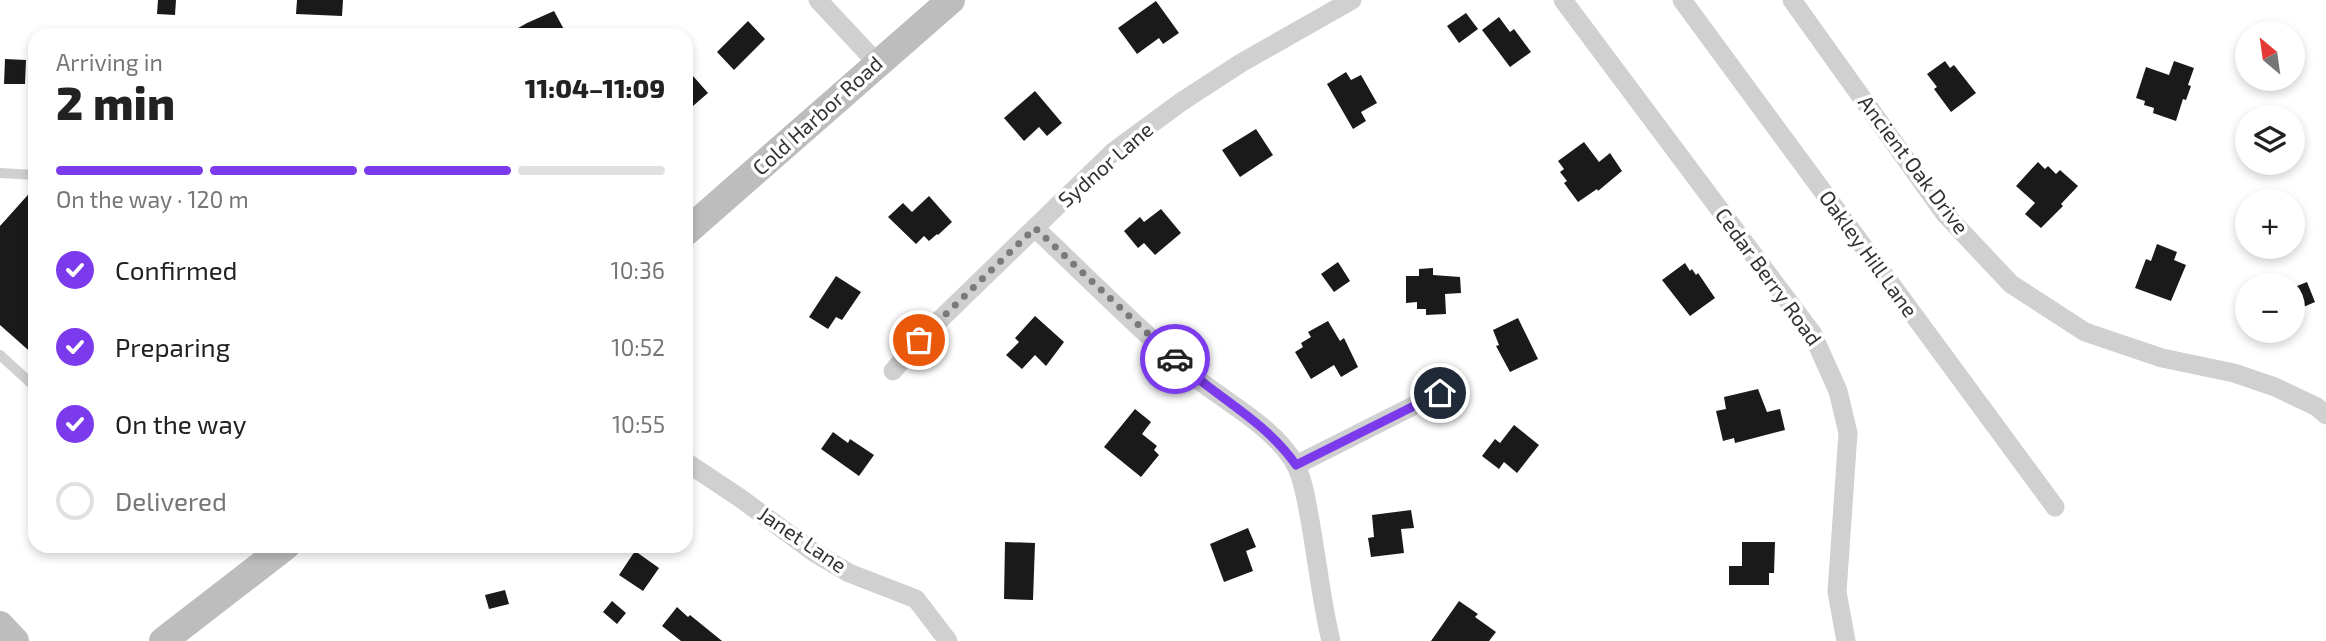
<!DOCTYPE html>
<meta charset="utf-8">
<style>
body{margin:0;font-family:"Exo 2",sans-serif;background:#f6f6f6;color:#222;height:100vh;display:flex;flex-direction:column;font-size:26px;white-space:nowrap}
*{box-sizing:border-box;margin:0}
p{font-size:23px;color:#767676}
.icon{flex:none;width:38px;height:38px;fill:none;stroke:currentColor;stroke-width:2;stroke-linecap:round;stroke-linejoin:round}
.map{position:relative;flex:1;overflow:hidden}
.drawer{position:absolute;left:28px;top:28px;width:665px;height:525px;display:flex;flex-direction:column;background:#fff;border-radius:21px;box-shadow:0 4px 10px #0003}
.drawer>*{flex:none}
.needle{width:46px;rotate:331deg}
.fabs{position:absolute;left:2235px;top:21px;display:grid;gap:14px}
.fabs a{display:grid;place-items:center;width:70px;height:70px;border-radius:50%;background:#fff;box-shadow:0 4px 10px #0003;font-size:35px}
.pin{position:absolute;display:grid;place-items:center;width:60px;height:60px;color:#fff;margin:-30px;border:4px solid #fff;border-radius:50%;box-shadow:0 2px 7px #0007}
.courier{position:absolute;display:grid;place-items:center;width:70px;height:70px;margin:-35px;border:5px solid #7c3aed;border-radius:50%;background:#fff;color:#222;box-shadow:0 2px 9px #0007}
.headline em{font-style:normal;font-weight:800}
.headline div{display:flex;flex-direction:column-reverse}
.headline{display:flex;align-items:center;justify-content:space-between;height:119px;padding:0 28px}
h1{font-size:46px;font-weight:800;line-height:52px}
.bar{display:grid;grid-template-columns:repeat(4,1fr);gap:10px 7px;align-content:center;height:84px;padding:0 28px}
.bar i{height:9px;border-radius:5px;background:#e0e0e0}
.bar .active{background:#7c3aed}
.bar p{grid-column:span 4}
ol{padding:0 28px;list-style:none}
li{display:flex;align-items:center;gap:21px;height:77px}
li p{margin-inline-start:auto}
li .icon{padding:7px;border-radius:50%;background:#7c3aed;color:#fff;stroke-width:4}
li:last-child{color:#767676}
li i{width:38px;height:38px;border:4px solid #e0e0e0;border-radius:50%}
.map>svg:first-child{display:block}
</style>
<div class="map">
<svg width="2326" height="641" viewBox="0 0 2326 641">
<rect width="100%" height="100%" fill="#fff"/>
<path fill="#1a1a1a" d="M158 0H176L175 15 157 14Z
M297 0H343L342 16 296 14Z
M1156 1 1179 33 1163 44 1159 38 1137 54 1118 28Z
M554 11 567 35H506L527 23Z
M1466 13 1478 29 1459 43 1447 26Z
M1499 17 1510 32 1514 29 1531 52 1510 67 1482 30Z
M748 21 765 39 734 70 717 52Z
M5 59 26 60 25 84H4Z
M1945 61 1950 68 1954 65 1976 93 1951 112 1934 89 1937 87 1927 74Z
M2174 61 2194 68 2188 85 2191 86 2186 100 2183 99 2176 121 2153 113 2154 108 2144 105 2145 101 2136 98 2146 67 2169 75Z
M686 68 708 93 686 112Z
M1346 72 1351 80 1361 75 1377 103 1361 112 1366 121 1353 129 1327 84Z
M1035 91 1062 123 1047 136 1039 127 1024 141 1004 118Z
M1256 129 1273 155 1240 177 1222 150Z
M1584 142 1599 162 1610 153 1622 171 1598 191 1597 189 1578 202 1564 183 1567 181 1560 172 1564 169 1558 161Z
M2038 162 2045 169 2048 166 2056 174 2060 170 2078 186 2061 204 2063 206 2041 228 2025 214 2035 203 2016 186Z
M35 187V356L0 325V226Z
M929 196 952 222 938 235 937 234 929 241 924 236 916 244 888 217 903 203 912 212Z
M1161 209 1181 233 1155 255 1144 243 1138 248 1124 231 1140 217 1144 222Z
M2157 244 2177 252 2174 260 2186 265 2171 301 2135 288 2146 259 2151 261Z
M1338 262 1350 281 1334 292 1321 274Z
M1685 263 1690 271 1692 269 1696 275 1698 273 1715 298 1690 316 1662 280Z
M1433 268V275L1460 277 1461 293 1445 294 1446 314 1426 315V309H1417V302L1406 303V276H1419V269Z
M836 276 861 292 842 320 836 317 828 329 809 317Z
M2307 282 2315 302 2292 312V288Z
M1035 316 1064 342 1046 366 1035 355 1022 369 1006 355 1019 342 1015 338Z
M1518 318 1538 359 1510 372 1496 346 1499 345 1493 330Z
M1328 321 1340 341 1344 338 1358 367 1341 377 1334 365 1311 379 1295 352 1303 347 1301 343 1311 337 1308 332Z
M1758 389 1767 412 1780 409 1785 430 1735 443 1734 438 1723 441 1716 411 1726 409 1724 397Z
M1135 409 1151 422 1142 434 1157 446 1154 450 1159 455 1141 477 1104 447Z
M1514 425 1539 445 1517 473 1504 462 1499 469 1482 456 1495 439 1500 443Z
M833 432 848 443 850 439 874 455 859 476 821 449Z
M1411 510 1414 528 1401 529 1404 553 1371 557 1368 538 1374 537 1372 515Z
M1248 528 1256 547 1246 551 1253 571 1224 582 1210 544Z
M1005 542 1035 543 1033 600 1004 599Z
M1742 542H1775L1774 573H1769V585H1729V566H1742Z
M635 551 659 568 643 591 619 575Z
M505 590 509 604 489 609 485 595Z
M612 601 626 613 617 624 603 612Z
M1459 601 1478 614 1475 617 1496 632 1489 641H1431Z
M677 607 688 617 690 615 722 641H681L662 626Z"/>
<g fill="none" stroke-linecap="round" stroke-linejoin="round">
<path stroke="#d0d0d0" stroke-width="10" d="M0 173 35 175
M0 355 35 387"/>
<path stroke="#d0d0d0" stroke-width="19" d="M818 0 877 63
M1563 0 1812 333 1838 391 1848 433 1837 592 1846 641
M1682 0 2055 507
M1792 0 1945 214 2011 284 2085 332 2162 358 2234 373 2275 387 2317 407 2326 415
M1035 228C1087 277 1137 328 1191 374 1223 401 1274 426 1295 464 1303 478 1306 499 1309 515 1317 557 1321 600 1331 641
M893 371 919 340 1113 152 1181 102 1241 63 1352 0
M686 462 740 498 815 553 849 573 916 599 948 641
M1296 465 1439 393"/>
<path stroke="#bdbdbd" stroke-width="28" d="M686 232 951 0
M0 625 15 641
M163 641 286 546"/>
</g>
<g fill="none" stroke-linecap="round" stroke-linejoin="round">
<path stroke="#7a7a7a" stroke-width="7" stroke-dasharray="0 12.6" d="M919 340 1035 228 1175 359"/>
<path stroke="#7c3aed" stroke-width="9" d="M1175 359C1214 396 1265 420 1296 465L1440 393"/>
</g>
<g text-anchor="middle" stroke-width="7" stroke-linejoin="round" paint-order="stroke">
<g font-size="21" fill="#333" stroke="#fff">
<text transform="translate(818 116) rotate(-42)" y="7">Cold Harbor Road</text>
<text transform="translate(1106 165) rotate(-41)" y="7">Sydnor Lane</text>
<text transform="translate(1913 165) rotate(53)" y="7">Ancient Oak Drive</text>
<text transform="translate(1868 254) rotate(54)" y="7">Oakley Hill Lane</text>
<text transform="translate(1768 277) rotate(54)" y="7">Cedar Berry Road</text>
<text transform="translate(802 540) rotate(34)" y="7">Janet Lane</text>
</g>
</g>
</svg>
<div class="fabs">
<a><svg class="needle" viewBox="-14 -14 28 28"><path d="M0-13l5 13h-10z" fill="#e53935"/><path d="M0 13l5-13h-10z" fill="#767676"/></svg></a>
<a><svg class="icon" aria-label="layers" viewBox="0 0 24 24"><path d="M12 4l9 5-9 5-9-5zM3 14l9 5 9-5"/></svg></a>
<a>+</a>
<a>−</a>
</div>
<div class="pin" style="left:919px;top:340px;background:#ea580c"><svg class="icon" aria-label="bag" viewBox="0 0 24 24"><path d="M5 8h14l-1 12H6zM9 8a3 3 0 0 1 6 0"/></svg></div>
<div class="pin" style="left:1440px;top:393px;background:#1f2937"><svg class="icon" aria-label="home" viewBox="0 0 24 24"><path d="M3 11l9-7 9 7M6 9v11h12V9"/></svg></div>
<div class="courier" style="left:1175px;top:359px"><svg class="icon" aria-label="car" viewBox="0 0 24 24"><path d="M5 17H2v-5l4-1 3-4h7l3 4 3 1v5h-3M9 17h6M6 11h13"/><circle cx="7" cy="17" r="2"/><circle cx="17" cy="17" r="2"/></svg></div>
<section class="drawer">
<div class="headline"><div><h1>2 min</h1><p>Arriving in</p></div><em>11:04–11:09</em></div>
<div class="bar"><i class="active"></i><i class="active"></i><i class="active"></i><i></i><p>On the way · 120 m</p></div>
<ol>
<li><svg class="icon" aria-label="check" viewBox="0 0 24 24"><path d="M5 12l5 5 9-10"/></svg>Confirmed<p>10:36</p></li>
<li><svg class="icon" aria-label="check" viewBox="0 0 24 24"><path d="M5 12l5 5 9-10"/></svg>Preparing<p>10:52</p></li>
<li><svg class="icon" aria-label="check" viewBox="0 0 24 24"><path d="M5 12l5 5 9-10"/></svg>On the way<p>10:55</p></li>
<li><i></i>Delivered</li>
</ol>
</section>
</div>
